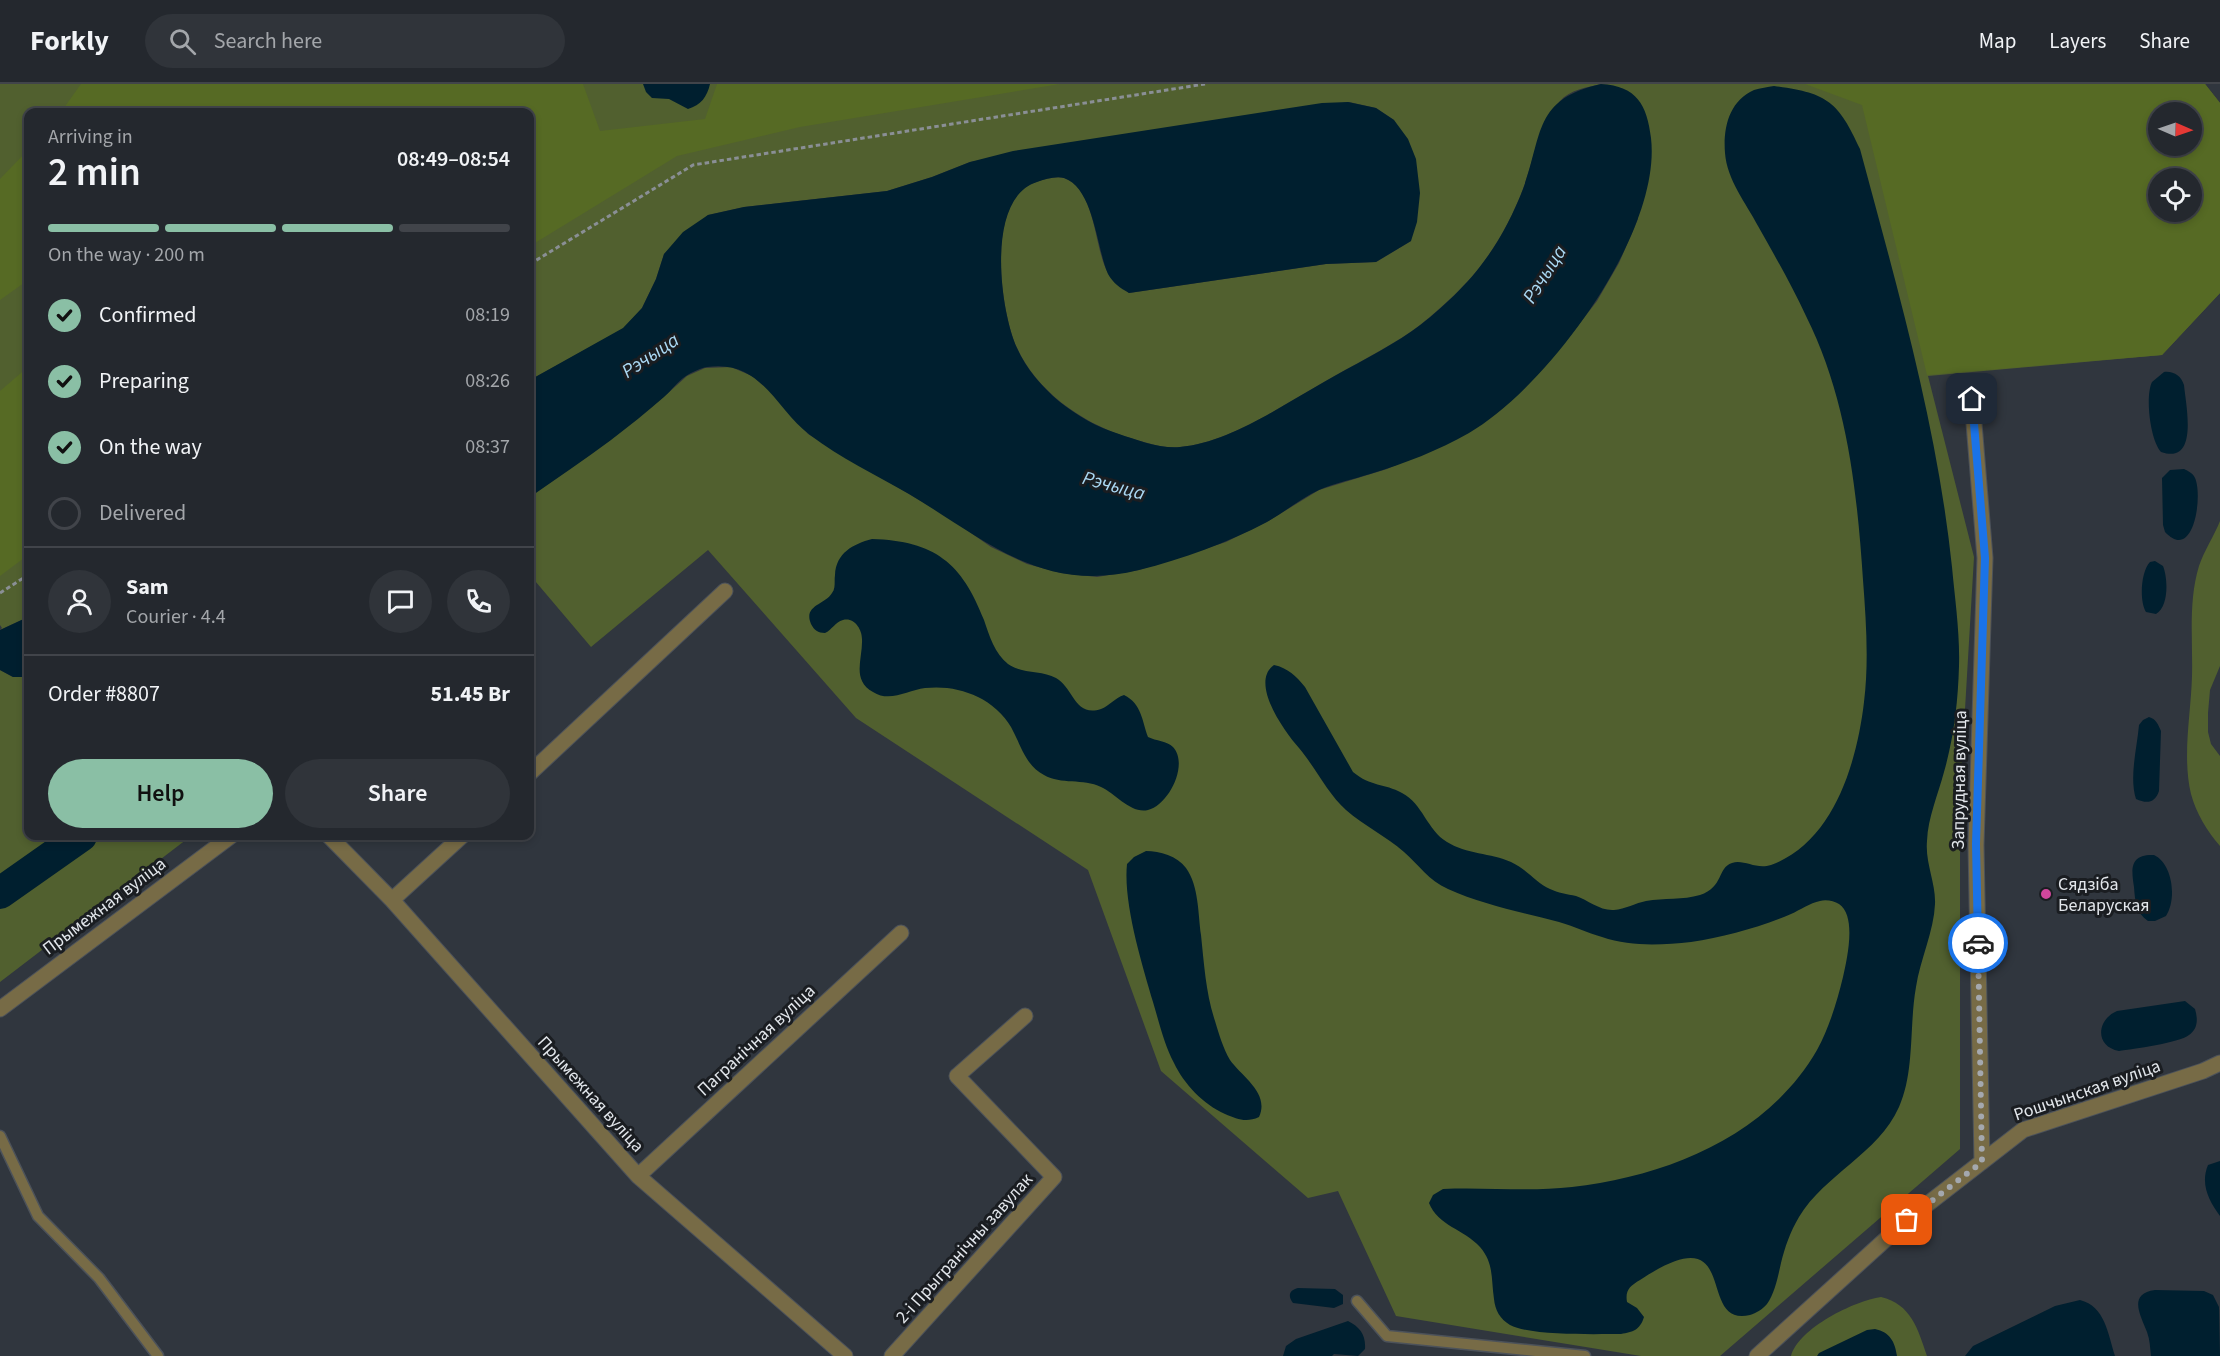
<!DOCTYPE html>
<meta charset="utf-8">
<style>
body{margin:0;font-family:"Source Sans 3",sans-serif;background:#30343a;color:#f1f3f6;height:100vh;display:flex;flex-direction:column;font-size:22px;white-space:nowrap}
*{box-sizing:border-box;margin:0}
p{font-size:20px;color:#a3a6aa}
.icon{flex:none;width:33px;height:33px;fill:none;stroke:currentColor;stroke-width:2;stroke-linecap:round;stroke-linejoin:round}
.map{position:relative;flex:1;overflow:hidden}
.panel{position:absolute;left:24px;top:24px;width:510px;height:732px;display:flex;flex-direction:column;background:#24282e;border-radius:12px;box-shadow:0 3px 9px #0003,0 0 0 2px #41444a}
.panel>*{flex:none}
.needle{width:39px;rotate:92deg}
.buttons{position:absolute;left:2148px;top:18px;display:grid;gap:12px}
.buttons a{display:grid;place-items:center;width:54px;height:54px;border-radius:50%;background:#24282e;box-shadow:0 3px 9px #0003,0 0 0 2px #41444a;font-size:30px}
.pin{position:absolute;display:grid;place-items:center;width:51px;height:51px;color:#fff;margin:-26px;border-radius:12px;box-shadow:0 3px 9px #0006}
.courier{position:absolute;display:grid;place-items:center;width:60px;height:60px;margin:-30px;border:4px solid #1a73e8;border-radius:50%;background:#fff;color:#222;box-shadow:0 2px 8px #0007}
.headline em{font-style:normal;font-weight:600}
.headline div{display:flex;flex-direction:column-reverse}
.headline{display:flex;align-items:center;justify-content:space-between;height:102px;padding:0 24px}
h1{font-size:39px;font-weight:600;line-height:45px}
.bar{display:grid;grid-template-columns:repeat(4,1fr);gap:9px 6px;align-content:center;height:72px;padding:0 24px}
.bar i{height:8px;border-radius:4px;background:#41444a}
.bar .current{background:#8abfa5}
.bar p{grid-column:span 4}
.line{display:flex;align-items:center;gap:15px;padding:0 24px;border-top:2px solid #41444a}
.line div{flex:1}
.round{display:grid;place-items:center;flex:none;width:63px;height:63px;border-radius:32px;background:#30343a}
ol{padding:0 24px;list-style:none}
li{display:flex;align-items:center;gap:18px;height:66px}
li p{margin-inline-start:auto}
li .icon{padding:6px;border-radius:50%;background:#8abfa5;color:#111;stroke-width:4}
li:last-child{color:#a3a6aa}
li i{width:33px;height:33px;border:3px solid #41444a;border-radius:50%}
.primary-button{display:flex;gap:12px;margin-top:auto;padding:12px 24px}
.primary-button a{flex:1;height:69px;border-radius:36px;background:#8abfa5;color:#111;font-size:24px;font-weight:600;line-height:69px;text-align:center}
.primary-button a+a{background:#30343a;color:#f1f3f6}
header{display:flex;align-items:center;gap:36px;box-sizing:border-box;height:84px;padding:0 30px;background:#24282e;border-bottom:2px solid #41444a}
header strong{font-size:28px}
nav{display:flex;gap:33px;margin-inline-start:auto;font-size:21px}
.search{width:420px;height:54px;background:#30343a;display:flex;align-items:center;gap:15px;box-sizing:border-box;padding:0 21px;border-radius:33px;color:#a3a6aa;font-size:22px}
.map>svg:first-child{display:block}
</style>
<header>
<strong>Forkly</strong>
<div class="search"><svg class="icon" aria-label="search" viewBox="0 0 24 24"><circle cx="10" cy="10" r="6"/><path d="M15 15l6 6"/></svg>Search here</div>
<nav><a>Map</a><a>Layers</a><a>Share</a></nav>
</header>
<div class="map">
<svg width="2220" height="1272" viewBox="0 0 2220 1272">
<rect width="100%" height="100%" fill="#30363e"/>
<path fill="#51602f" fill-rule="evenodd" d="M0 0H2205L2220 19V209L2162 271 1928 292 1974 473 1960 710V1065L1720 1272H1641L1396 1232 1338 1107 1308 1114 1161 987 1088 786 856 634 708 466 591 563 530 491V413L609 357 667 310 687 292 705 284 731 283 752 292 770 307 808 350 951 435 991 463 1027 480 1061 489 1097 493 1139 486 1226 458 1270 436 1319 406 1387 385 1469 348 1503 324 1536 292 1566 257 1597 217 1619 179 1638 135 1601 0C1588 3 1569 6 1560 17 1538 43 1534 75 1523 105 1513 131 1499 158 1482 180 1467 201 1433 232 1412 247 1384 266 1353 281 1324 298 1281 322 1229 359 1180 363 1162 365 1141 357 1124 352 1081 338 1037 307 1017 264 1000 227 985 114 1036 98 1045 95 1055 92 1064 94 1096 104 1094 165 1108 189 1112 196 1123 203 1129 209L1326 180 1376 178 1411 157 1394 36 1376 24 1349 18 970 78 932 93 887 107 744 123 708 131 664 170 656 195 642 224 623 245 530 296V28H28V533L0 546 2 544 0 541ZM2158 28H2192V62H2158ZM2158 94H2192V128H2158Z
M2220 437V582L2210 606 2208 629V648L2211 660 2220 672V762C2207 747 2196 729 2191 710 2182 672 2191 630 2192 592 2193 556 2188 518 2199 482 2204 467 2214 452 2220 437Z
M0 586 13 593H28V752H191L0 898Z
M1881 1213C1911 1220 1918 1245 1927 1272H1791C1799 1244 1854 1217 1881 1213Z"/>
<path fill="#566a24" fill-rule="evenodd" d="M81 0H583L600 47 705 35 717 0H1060L800 43 677 72 530 162V28H61Z
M1805 0H2205L2220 19V209L2162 271 1927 291 1862 21ZM2192 28V62H2158V28ZM2192 94V128H2158V94Z
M28 66V196L0 216V95Z
M28 283V471L0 492V307Z"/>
<path fill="#001f2f" d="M643 0H710C707 13 701 21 688 25L669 15 652 14 646 8Z
M1601 0C1637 2 1647 21 1651 54 1662 149 1548 303 1469 349 1439 366 1404 380 1370 390 1354 395 1335 399 1319 406 1301 414 1285 428 1267 438 1227 459 1183 475 1139 486 1041 510 986 456 909 410 876 391 840 374 810 351 775 325 762 275 707 283 701 284 692 288 686 292 678 297 672 306 664 313 647 328 629 342 611 356 584 376 557 394 530 413V296L623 244 642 224 656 195 664 170 683 148 708 131 744 123 887 107 932 93 970 78 1013 67 1322 19 1348 18 1376 24 1394 36 1408 55 1416 75 1420 109 1417 138 1411 157 1376 178 1326 180 1129 209C1120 204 1113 199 1108 190 1097 166 1094 104 1064 94 1056 92 1045 95 1037 98 985 114 1000 227 1017 264 1035 304 1077 337 1119 350 1137 356 1160 365 1180 363 1229 359 1281 322 1324 298 1353 281 1385 266 1412 247 1434 232 1467 201 1482 180 1499 158 1513 131 1523 105 1543 51 1533 15 1601 0Z
M1774 2C1827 9 1838 17 1860 65 1897 203 1937 340 1952 483 1955 516 1960 549 1959 582 1958 618 1954 653 1944 688 1938 711 1928 733 1927 757 1925 779 1936 799 1935 820 1934 847 1920 876 1916 903 1909 942 1915 987 1899 1023 1878 1070 1825 1090 1799 1133 1790 1148 1785 1163 1781 1179 1778 1192 1775 1209 1767 1220 1763 1225 1756 1229 1750 1231 1694 1244 1744 1127 1640 1196 1630 1202 1625 1206 1627 1218L1637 1224 1644 1233C1640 1246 1633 1248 1621 1250 1595 1250 1531 1252 1510 1241 1500 1235 1495 1226 1494 1215 1491 1195 1494 1179 1480 1163 1464 1145 1438 1142 1429 1119L1433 1111 1443 1105C1485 1103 1530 1108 1572 1103 1666 1092 1767 1053 1817 966 1829 944 1837 918 1843 893 1847 875 1857 832 1839 820 1834 817 1826 815 1820 817 1810 819 1800 826 1791 830 1760 843 1724 853 1691 858 1662 861 1631 863 1602 853 1587 849 1574 842 1559 838 1522 828 1483 821 1448 805 1429 797 1418 780 1404 768 1386 752 1364 742 1346 726 1328 710 1315 683 1299 664 1285 648 1249 599 1274 581 1288 584 1296 592 1305 603L1353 688C1371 703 1384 699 1402 709 1423 720 1427 746 1447 758 1466 770 1491 769 1511 778 1528 786 1536 799 1550 805 1558 809 1567 810 1576 812 1588 816 1600 827 1614 826 1625 825 1636 819 1646 817 1664 814 1683 816 1700 811 1724 803 1717 784 1732 779 1744 775 1756 786 1771 781 1834 758 1857 678 1864 618 1869 578 1866 536 1863 496 1857 406 1847 314 1806 232 1792 202 1775 172 1758 142 1746 119 1727 96 1725 69 1723 44 1729 17 1754 6 1760 4 1768 3 1774 2Z
M2164 288C2174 287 2181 292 2184 301 2186 322 2199 381 2161 368 2150 356 2145 312 2152 298Z
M2184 385C2188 387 2193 389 2195 394 2203 411 2194 479 2165 448L2163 441 2162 394 2170 386Z
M872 455C935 457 962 479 984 536 989 551 995 570 1008 580 1022 590 1042 586 1056 594 1073 603 1075 634 1101 625 1109 622 1115 614 1124 611 1142 620 1142 637 1148 653 1156 657 1167 657 1173 663 1189 680 1169 721 1148 726 1131 730 1116 710 1101 703 1083 694 1061 701 1044 691 1025 681 1021 661 1011 643 1004 631 991 619 978 613 962 605 944 602 925 604 908 606 890 619 873 608 851 596 863 574 862 555 862 545 854 533 843 536 835 538 832 546 825 549 818 549 814 546 811 540 803 521 825 521 832 509 836 504 834 497 835 491 836 469 853 460 872 455Z
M2155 477 2163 482C2168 494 2169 523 2156 530L2146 528C2139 517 2141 487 2150 478Z
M28 533V593H13L0 586V546Z
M2149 633C2156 635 2158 640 2161 647L2159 707C2155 719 2147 720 2136 715 2129 693 2137 664 2139 641L2143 636Z
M1146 767C1160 767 1177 772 1186 784 1199 802 1198 830 1201 851 1204 880 1206 910 1215 937 1219 950 1223 964 1230 976 1242 993 1270 1009 1259 1033 1246 1039 1237 1035 1225 1030 1203 1020 1184 1000 1174 979 1164 960 1159 938 1153 918 1142 880 1123 819 1127 780L1134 773Z
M2154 771C2173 780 2177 815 2166 832L2155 837H2148C2136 829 2135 817 2134 803 2131 784 2130 770 2154 771Z
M2185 917 2195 925C2198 935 2198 945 2189 951 2179 959 2133 965 2119 967 2095 963 2096 936 2117 927Z
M2220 1077V1132C2209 1117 2200 1100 2208 1081Z
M1298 1204 1335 1205 1343 1211V1220L1334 1224 1293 1219C1287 1211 1290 1206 1298 1204Z
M2155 1206 2204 1207 2213 1211 2219 1223 2220 1272H2151C2150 1264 2150 1256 2147 1248 2141 1232 2127 1210 2155 1206Z
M2080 1216C2105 1222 2108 1250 2115 1272H1965L1973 1262 2055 1222Z
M1348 1237C1360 1243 1366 1251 1365 1265L1358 1272 1334 1270 1332 1272H1283L1286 1262 1296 1255Z
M1875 1245C1890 1248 1895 1258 1897 1272H1817L1819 1269 1867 1246Z"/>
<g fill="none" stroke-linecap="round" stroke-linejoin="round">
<path stroke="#001f2f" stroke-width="32" d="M0 809 81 752"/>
<defs>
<path id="lane" d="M0 1052 38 1132 99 1194 158 1272
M1357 1217 1387 1252 1585 1272"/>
<path id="street" d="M1972 315 1985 474 1976 761 1982 1078
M530 689 725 507
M329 752 392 816 638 1092 845 1272
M392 816 462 752
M0 925 231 752
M638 1092 901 849
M892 1272 1054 1093 957 992 1025 932
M1757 1272 1907 1136 2023 1046 2203 987 2220 979"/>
</defs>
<use href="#lane" stroke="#4c525a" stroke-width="13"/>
<use href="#street" stroke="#4c525a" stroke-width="17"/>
<path stroke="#8a8f95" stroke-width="3" stroke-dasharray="4.5 3" stroke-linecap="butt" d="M530 180 693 81 1205 0
M0 509 28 491"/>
<use href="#lane" stroke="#776b46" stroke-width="10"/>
<use href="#street" stroke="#776b46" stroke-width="15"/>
</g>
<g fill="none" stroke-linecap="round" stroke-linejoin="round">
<path stroke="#a4a8ae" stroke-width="6" stroke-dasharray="0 10.8" d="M1907 1136 1982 1078 1978 859"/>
<path stroke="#1a73e8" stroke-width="8" d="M1972 315 1985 474 1976 760 1978 859"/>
</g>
<circle fill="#d1479c" stroke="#1a1d21" stroke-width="2" cx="2046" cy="810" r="6"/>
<g text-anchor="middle" stroke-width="6" stroke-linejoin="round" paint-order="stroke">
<g font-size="18" fill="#e2e6eb" stroke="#1a1d21">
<text transform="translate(1959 696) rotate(-89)" y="6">Запрудная вуліца</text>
<text transform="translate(104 822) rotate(-37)" y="6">Прымежная вуліца</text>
<text transform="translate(756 956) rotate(-43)" y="6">Пагранічная вуліца</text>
<text transform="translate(2087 1006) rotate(-19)" y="6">Рошчынская вуліца</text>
<text transform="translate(591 1010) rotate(48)" y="6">Прымежная вуліца</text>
<text transform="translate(964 1164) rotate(-48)" y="6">2-і Прыгранічны завулак</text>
</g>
<g font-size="18" fill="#e2e6eb" stroke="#1a1d21" text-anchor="start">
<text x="2058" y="806">Сядзіба<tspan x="2058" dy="21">Беларуская</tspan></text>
</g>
<g font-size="20" font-style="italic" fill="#aad8f3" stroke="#1a1d21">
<text transform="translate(1544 190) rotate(-58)" y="7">Рэчыца</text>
<text transform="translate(650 271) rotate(-34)" y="7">Рэчыца</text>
<text transform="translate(1114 401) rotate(15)" y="7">Рэчыца</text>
</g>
</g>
</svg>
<div class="buttons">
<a><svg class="needle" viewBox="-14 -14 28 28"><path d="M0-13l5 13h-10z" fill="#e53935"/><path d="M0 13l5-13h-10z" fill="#a3a6aa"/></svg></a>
<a><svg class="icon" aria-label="locate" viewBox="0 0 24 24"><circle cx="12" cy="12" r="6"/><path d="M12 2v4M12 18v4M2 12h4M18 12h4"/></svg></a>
</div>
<div class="pin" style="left:1907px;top:1136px;background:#ea580c"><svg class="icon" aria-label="bag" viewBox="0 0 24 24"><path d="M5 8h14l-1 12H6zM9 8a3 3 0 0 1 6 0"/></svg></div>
<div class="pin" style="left:1972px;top:315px;background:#1f2937"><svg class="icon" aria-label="home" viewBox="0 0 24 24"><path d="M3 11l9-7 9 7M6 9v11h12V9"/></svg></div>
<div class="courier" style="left:1978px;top:859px"><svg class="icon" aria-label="car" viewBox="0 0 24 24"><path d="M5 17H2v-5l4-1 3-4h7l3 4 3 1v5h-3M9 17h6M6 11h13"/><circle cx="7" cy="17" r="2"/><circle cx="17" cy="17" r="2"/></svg></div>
<section class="panel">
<div class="headline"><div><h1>2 min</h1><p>Arriving in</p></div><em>08:49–08:54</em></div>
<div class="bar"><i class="current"></i><i class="current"></i><i class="current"></i><i></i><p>On the way · 200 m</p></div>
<ol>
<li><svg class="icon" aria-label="check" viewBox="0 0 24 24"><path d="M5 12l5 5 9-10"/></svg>Confirmed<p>08:19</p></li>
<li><svg class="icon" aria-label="check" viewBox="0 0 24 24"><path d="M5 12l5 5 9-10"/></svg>Preparing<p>08:26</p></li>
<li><svg class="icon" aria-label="check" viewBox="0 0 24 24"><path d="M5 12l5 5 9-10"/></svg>On the way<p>08:37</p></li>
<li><i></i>Delivered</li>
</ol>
<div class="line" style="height:108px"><a class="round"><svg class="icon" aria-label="person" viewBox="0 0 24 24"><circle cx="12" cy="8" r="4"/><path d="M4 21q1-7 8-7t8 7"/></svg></a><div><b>Sam</b><p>Courier · 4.4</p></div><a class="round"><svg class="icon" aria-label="chat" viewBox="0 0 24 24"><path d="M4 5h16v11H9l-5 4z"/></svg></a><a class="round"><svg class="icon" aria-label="phone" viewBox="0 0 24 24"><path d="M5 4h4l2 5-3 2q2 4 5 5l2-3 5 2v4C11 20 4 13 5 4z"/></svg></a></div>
<div class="line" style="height:78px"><div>Order #8807</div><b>51.45 Br</b></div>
<div class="primary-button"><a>Help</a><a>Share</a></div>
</section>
</div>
